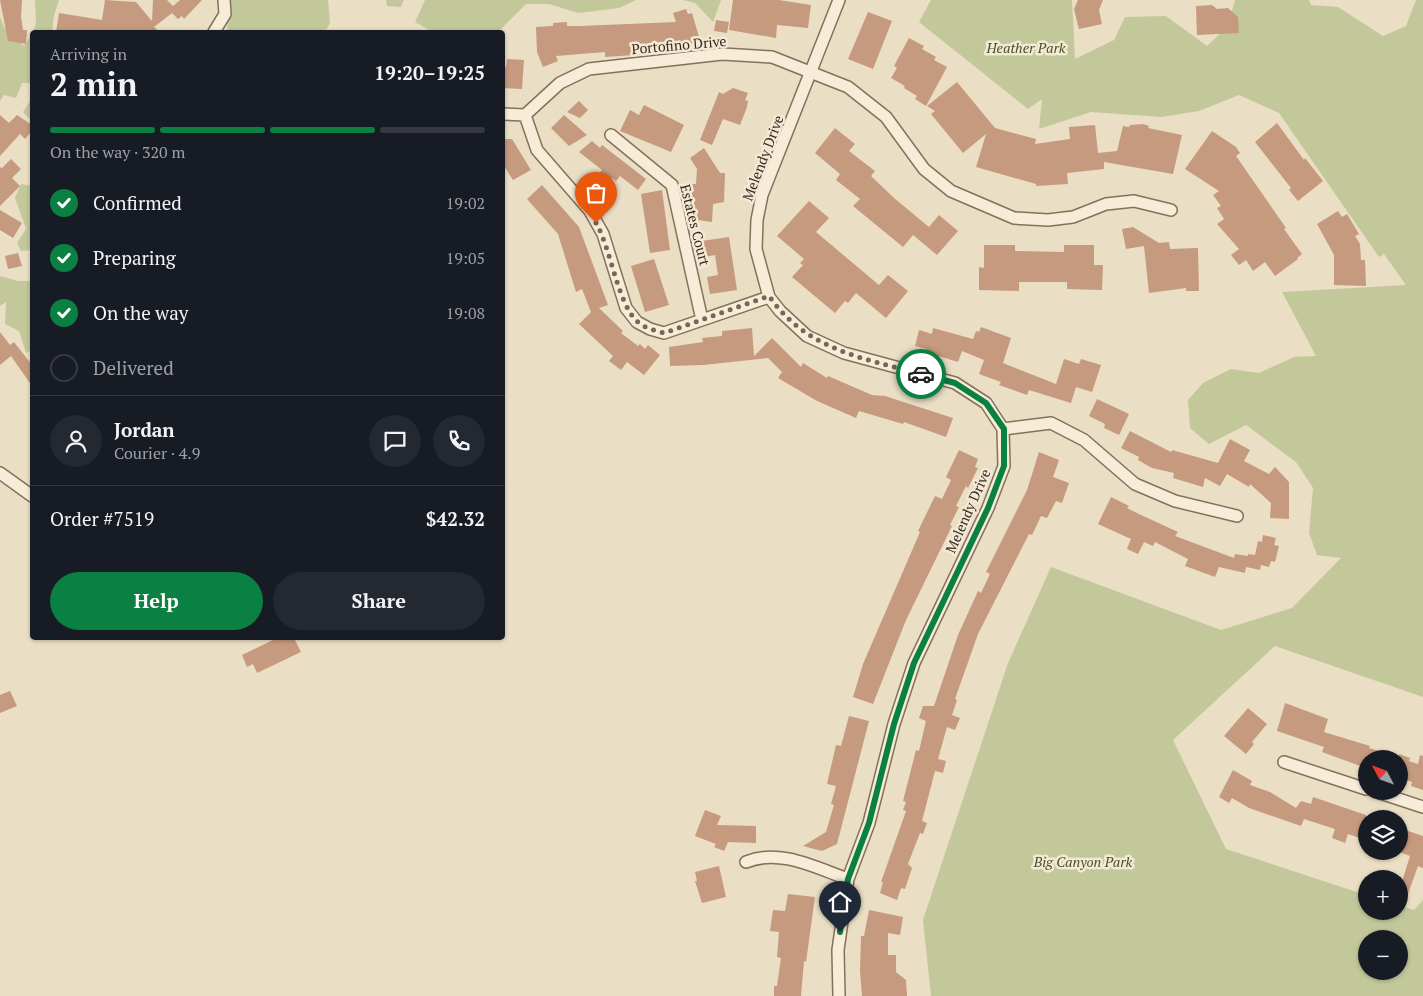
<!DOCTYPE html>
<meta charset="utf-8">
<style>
body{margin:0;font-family:"PT Serif",serif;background:#242831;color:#f1f3f6;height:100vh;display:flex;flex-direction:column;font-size:19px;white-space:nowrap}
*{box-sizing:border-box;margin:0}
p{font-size:16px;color:#9ea1a6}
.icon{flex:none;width:28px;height:28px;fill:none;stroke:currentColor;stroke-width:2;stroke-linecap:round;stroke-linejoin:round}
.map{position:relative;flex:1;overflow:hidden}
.details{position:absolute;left:30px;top:30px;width:475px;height:610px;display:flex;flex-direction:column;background:#171b24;border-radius:5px;box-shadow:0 1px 4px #0004}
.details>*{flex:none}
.needle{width:32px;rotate:311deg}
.fabs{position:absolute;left:1358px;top:750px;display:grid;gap:10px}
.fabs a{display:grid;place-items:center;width:50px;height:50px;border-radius:50%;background:#171b24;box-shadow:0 1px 4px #0004;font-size:25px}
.pin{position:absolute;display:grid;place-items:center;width:42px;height:42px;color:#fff;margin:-51px -21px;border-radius:50% 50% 50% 0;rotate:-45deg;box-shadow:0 0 5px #0007}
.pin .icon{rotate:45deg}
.courier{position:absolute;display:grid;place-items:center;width:50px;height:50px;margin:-25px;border:4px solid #0b8043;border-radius:50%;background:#fff;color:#222;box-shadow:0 1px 6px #0007}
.head em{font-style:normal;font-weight:800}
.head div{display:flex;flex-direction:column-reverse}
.head{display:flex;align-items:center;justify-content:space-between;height:85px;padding:0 20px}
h1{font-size:32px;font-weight:800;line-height:38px}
.bar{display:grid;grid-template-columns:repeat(4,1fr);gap:8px 5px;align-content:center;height:60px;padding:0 20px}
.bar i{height:6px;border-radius:4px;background:#363941}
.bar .selected{background:#0b8043}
.bar p{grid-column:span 4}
.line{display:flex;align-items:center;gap:12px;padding:0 20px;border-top:1px solid #363941}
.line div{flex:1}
.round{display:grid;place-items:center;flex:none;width:52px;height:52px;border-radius:26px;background:#242831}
ol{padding:0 20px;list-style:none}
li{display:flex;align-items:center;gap:15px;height:55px}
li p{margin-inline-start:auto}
li .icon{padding:5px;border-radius:50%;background:#0b8043;color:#fff;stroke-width:4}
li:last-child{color:#9ea1a6}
li i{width:28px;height:28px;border:2px solid #363941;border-radius:50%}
.cta{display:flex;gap:10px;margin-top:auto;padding:10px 20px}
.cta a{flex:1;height:58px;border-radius:30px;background:#0b8043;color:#fff;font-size:20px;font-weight:800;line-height:58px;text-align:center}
.cta a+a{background:#242831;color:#f1f3f6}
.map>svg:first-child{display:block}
</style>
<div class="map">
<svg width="1423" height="996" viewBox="0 0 1423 996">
<rect width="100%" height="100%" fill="#eadec5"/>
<path fill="#c3c89a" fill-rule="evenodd" d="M35 0H59L54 15 52 32H33L36 23Z
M229 0H328L330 23 325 32H227Z
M386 0H404L401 7 387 6Z
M425 0H636L619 8 578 13 549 4H526L498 32H433L415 22Z
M683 0H721L713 22 695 3Z
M931 0H1072L1075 59 1114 40 1125 17 1166 16 1207 46 1227 27 1235 0H1309L1311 5 1338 7 1383 36 1406 26 1416 0H1423V697L1275 646 1173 740 1226 849 1366 895V911H1399V905L1414 910 1423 900V996H931L923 920 1008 663 1051 567 1221 630 1292 608 1341 558 1317 555 1309 533 1313 488 1296 462 1246 425 1209 444 1190 428 1188 400 1203 383 1231 369 1259 373 1294 357 1316 356 1282 292 1406 285 1384 254 1379 257 1279 113 1239 95 1199 111 1161 117 1091 112 1039 129 1042 99 1028 109 919 22ZM1366 939H1399V971H1366Z
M0 17 4 27 24 46 32 34V121L23 112 32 98 31 83H22L16 98 4 95 0 101Z
M21 184 32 186V250L21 251 17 243 26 229 15 198Z
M0 276 18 281H32V350L26 353 19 331 5 324 6 302 0 306Z"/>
<path fill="#c69a7e" d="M0 0H22L21 17 23 30H27L26 44 8 41Z
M105 0 136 2 152 21 153 0H167L173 6 180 0H202L184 19 182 16 178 19 172 13 154 27 160 32H56L59 13 102 20Z
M733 0H779L811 5 808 28 777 25 776 38 729 30Z
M1078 0H1103L1099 10 1102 24 1079 29 1074 9Z
M1212 5 1217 9 1228 8 1238 17 1239 33 1197 35 1196 6Z
M686 9 688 14 692 13 699 37 694 39 695 43 672 51 671 47 634 48V55L605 57V52L556 56 558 61 543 67 537 52 536 27 553 26V23L567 22V26H580L676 22 673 13Z
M868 12 892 21 873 69 848 59Z
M716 20 729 22 727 33 714 31Z
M909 38 924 46 922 49 936 57 934 60 947 67 926 106 915 99 917 96 904 88 905 86 891 78 897 68 894 66Z
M507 59 524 60 522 89 502 88V67H506Z
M957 82 995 128 1036 139 1035 144 1070 139 1069 127 1095 125 1098 153 1117 151 1123 126 1129 127 1130 125 1143 124 1149 126 1148 128 1182 135 1173 174 1104 162V169L1067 173 1068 184 1036 186V184L976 167 986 134 963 153 931 114 935 111 927 106Z
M733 88 748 93 745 100 748 101 747 107 740 125 723 119 712 145 700 140 719 92 723 94Z
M579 101 588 110 580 118 567 112Z
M644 105 684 125 671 152 620 131 630 110 639 115Z
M0 115 9 123 17 115 32 125V131L25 139 20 134 0 156Z
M564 115 587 135 569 146 551 128Z
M1277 123 1304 160 1305 158 1323 181 1298 201 1289 190 1291 188 1255 142Z
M835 128 855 144 849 151 875 171 871 176 894 198 929 227 939 215 958 231 937 255 913 235 903 247 853 206 860 199 836 180 840 174 815 153Z
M1212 131 1236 147 1240 153 1236 156 1286 228 1284 229 1302 254 1297 258 1298 259 1275 276 1265 262 1253 271 1246 260 1239 265 1231 255 1239 249 1217 224 1224 219 1217 208 1221 206 1213 195 1219 191 1185 169Z
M502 139H512L531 170 513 180 502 163Z
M592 141 600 148 602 145 646 179 638 190 620 176 616 181 612 178 608 184 597 176 602 170 579 152Z
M704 148 720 173H725L724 202 713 204 712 222 691 219 692 203H689L690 184H696L697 169 690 158Z
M11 159 21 169 12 178 20 186 0 206V167L2 168Z
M542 185 579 227 608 305 599 308 623 331 621 333 638 346 640 344 645 349 648 345 660 355 644 375 627 362 621 370 609 361 613 356 579 324 591 312 582 289 576 292 558 234 527 199Z
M662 190 670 250 650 253 641 194Z
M809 201 829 218 816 232 879 285 888 275 908 291 886 318 856 293 848 303 845 301 835 313 792 277 803 265 800 263 804 259 777 236Z
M0 210 22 223 13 238 0 230Z
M1338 211 1342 217 1347 214 1359 234 1355 236 1360 244 1361 260H1365L1366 286 1334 285V255L1317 224Z
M1133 227 1159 243 1169 242 1170 249 1198 248 1199 291H1186V288L1149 293 1144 246 1126 249 1122 229Z
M729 237 737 290 710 294 707 277 718 275 715 255 704 257 702 241Z
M984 245H1015V251L1064 252V245H1094V265H1103L1102 290 1067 289V282H1019V291L979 290V267L984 268Z
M18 253 22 266 8 269 5 256Z
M654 259 669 305 645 312 631 266Z
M981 327 1011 338 1003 363 1056 384 1064 359 1079 364 1081 359 1101 365 1092 392 1076 387 1071 403 1029 390 1027 395 999 385 1001 382 979 374 984 360 962 351 958 362 926 352 927 349 915 346 919 330 932 334 933 328 973 339 976 331 979 332Z
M752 328 754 356 772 338 801 367 803 363 827 378 828 376 872 395 885 396 953 418 946 437 904 422 903 424 859 411 856 418 817 401 778 378 782 372 768 358 703 365 670 366 669 347 703 342 702 338 722 336V331Z
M0 332 10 345 14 342 32 365V386L11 356 0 365Z
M1097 399 1129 414 1119 435 1104 428 1105 424 1089 416Z
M1130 431 1171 452 1172 450 1218 463 1230 439 1250 450 1244 461 1269 474 1275 467 1289 482V519L1270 518 1271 503 1250 484 1249 487 1227 474 1220 486 1205 478 1203 487 1173 478 1174 473 1152 468 1138 460 1139 457 1121 448Z
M959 450 978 459 975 467 978 468 968 488 966 486 956 506 959 507 950 525 952 526 906 620 873 704 853 697 863 664 920 532 918 531 935 496 942 499 951 480 946 477Z
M1039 452 1059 460 1053 477 1069 483 1062 503 1056 501 1047 518 1041 516 1032 535 1029 534 978 634 955 699 957 700 952 715 960 718 955 730 947 727 938 759 946 761 943 773 935 771 922 821 927 823 923 834 920 833 908 864 912 868 905 889 901 888 897 900 880 893 883 882H881L906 811 903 810 906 802 903 801 916 750 919 751 926 721 919 718 923 706H934L958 635 978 591 981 593 990 574 986 572 1027 490Z
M1111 497 1129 506 1127 508 1139 514 1178 532 1175 536 1234 558 1235 554 1248 556V554L1255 555 1258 541 1262 542 1263 535 1276 538 1274 545 1279 546 1275 562 1271 561 1269 567 1261 565 1260 570 1246 567 1245 573 1219 567 1215 577 1185 566 1188 559 1155 542 1153 546 1144 542 1138 554 1127 549 1131 539 1098 524Z
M277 638H294L301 652 257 673 253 664 247 667 242 655Z
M10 691 17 706 0 713V695Z
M1285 703 1328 719 1324 732 1370 746 1369 748 1395 756V759H1366L1363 767 1322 752 1324 747 1277 731Z
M1248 708 1267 724 1252 742 1254 744 1246 754 1224 736Z
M849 716 869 721 837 844 822 851 803 846 826 832 834 805 831 804 836 786 827 784 836 745 841 746Z
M1399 754 1410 758 1409 761 1418 764 1420 755 1423 756V790L1411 786 1412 782 1404 779 1402 786 1399 785Z
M1233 770 1252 781 1250 785 1270 792 1296 808 1301 801 1311 804 1313 797 1366 815V840L1348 834 1345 843 1332 838 1335 829 1304 819 1301 826 1249 808 1232 798 1229 803 1219 797Z
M705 810 721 816 717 825 756 826V843L728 842 724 851 714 847 716 844 695 836Z
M1405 830 1423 836V868L1418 866 1408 894 1399 891 1410 856 1397 851Z
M719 866 726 897 702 903 695 881H697L695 872Z
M788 894 815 897 806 962 804 961 801 996H774V986H777L781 958 777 957 779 932 770 931 773 910 785 911Z
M869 910 903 917 900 935 888 933V955H896V972L906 980 907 996H862L860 971 861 936H864Z"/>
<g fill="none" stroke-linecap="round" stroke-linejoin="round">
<defs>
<path id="minor" d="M214 32 225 14 224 0
M502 114 525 115
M611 135 672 185 702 320
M769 297 664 333 650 329 637 322 626 308 603 234 590 211 537 150 525 115 560 83 589 69 722 54 772 57 848 87 886 117 924 169 951 191 1014 218 1048 220 1073 217 1106 204 1134 201 1171 210
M1003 429 1051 423 1084 440 1135 484 1175 501 1237 516
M0 473 32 496
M1284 762 1366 789
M1374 791 1423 807
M746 862C780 848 816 868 848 879
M839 996 838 950 848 879 869 823 894 724 914 663 988 508 1004 466 1003 429 986 403 955 383 844 353 807 336 780 311 769 297 756 249 757 220 762 195 839 0"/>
</defs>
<use href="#minor" stroke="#84715c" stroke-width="14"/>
<use href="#minor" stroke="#f6ecd7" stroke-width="11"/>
</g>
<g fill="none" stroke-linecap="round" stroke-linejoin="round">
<path stroke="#746859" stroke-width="5" stroke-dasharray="0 9" d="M596 223C611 248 618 307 639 323 646 328 655 331 664 333L769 296C807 350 862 358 921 374"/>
<path stroke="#0b8043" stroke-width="6" d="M840 932 848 879 869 823 894 724 914 663 988 508 1004 466V429L986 403 955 383 921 374"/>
</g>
<g text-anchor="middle" stroke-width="5" stroke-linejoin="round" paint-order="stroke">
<g font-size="14" fill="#35291f" stroke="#f3e9d4">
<text transform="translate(679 45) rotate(-5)" y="5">Portofino Drive</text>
<text transform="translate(763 158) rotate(-69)" y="5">Melendy Drive</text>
<text transform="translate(695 225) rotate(76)" y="5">Estates Court</text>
<text transform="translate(968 511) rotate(-66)" y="5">Melendy Drive</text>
</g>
<g font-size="14" font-style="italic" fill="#475027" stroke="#f3e9d4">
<text x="1026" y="53">Heather Park</text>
<text x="1083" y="867">Big Canyon Park</text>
</g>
</g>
</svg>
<div class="fabs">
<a><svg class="needle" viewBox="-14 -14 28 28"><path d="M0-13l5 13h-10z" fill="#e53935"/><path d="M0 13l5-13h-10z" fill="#9ea1a6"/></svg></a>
<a><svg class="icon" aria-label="layers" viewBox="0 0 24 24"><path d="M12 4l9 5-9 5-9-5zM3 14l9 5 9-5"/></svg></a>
<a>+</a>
<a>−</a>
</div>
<div class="pin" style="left:596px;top:223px;background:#ea580c"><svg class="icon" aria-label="bag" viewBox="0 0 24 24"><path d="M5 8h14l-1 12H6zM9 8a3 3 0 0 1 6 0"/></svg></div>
<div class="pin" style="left:840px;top:932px;background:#1f2937"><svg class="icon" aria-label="home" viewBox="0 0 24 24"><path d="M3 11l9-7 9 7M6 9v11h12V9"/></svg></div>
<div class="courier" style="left:921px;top:374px"><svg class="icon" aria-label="car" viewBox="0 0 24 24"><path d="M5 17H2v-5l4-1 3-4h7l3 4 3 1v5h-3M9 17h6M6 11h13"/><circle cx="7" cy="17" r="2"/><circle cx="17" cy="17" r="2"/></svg></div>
<section class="details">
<div class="head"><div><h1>2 min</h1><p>Arriving in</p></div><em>19:20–19:25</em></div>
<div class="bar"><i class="selected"></i><i class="selected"></i><i class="selected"></i><i></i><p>On the way · 320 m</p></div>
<ol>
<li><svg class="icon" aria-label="check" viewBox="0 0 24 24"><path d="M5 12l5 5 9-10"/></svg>Confirmed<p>19:02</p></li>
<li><svg class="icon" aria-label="check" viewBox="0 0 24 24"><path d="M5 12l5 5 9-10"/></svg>Preparing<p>19:05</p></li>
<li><svg class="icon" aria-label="check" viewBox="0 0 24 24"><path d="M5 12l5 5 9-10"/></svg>On the way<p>19:08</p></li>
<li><i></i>Delivered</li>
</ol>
<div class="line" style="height:90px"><a class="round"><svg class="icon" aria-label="person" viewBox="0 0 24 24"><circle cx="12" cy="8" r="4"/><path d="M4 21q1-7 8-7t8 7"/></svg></a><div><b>Jordan</b><p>Courier · 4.9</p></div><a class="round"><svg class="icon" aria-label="chat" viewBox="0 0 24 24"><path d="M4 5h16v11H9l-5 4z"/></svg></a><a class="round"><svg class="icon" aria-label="phone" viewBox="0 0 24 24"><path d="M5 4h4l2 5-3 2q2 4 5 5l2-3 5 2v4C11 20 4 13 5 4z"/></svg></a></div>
<div class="line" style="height:65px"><div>Order #7519</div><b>$42.32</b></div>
<div class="cta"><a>Help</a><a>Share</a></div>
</section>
</div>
